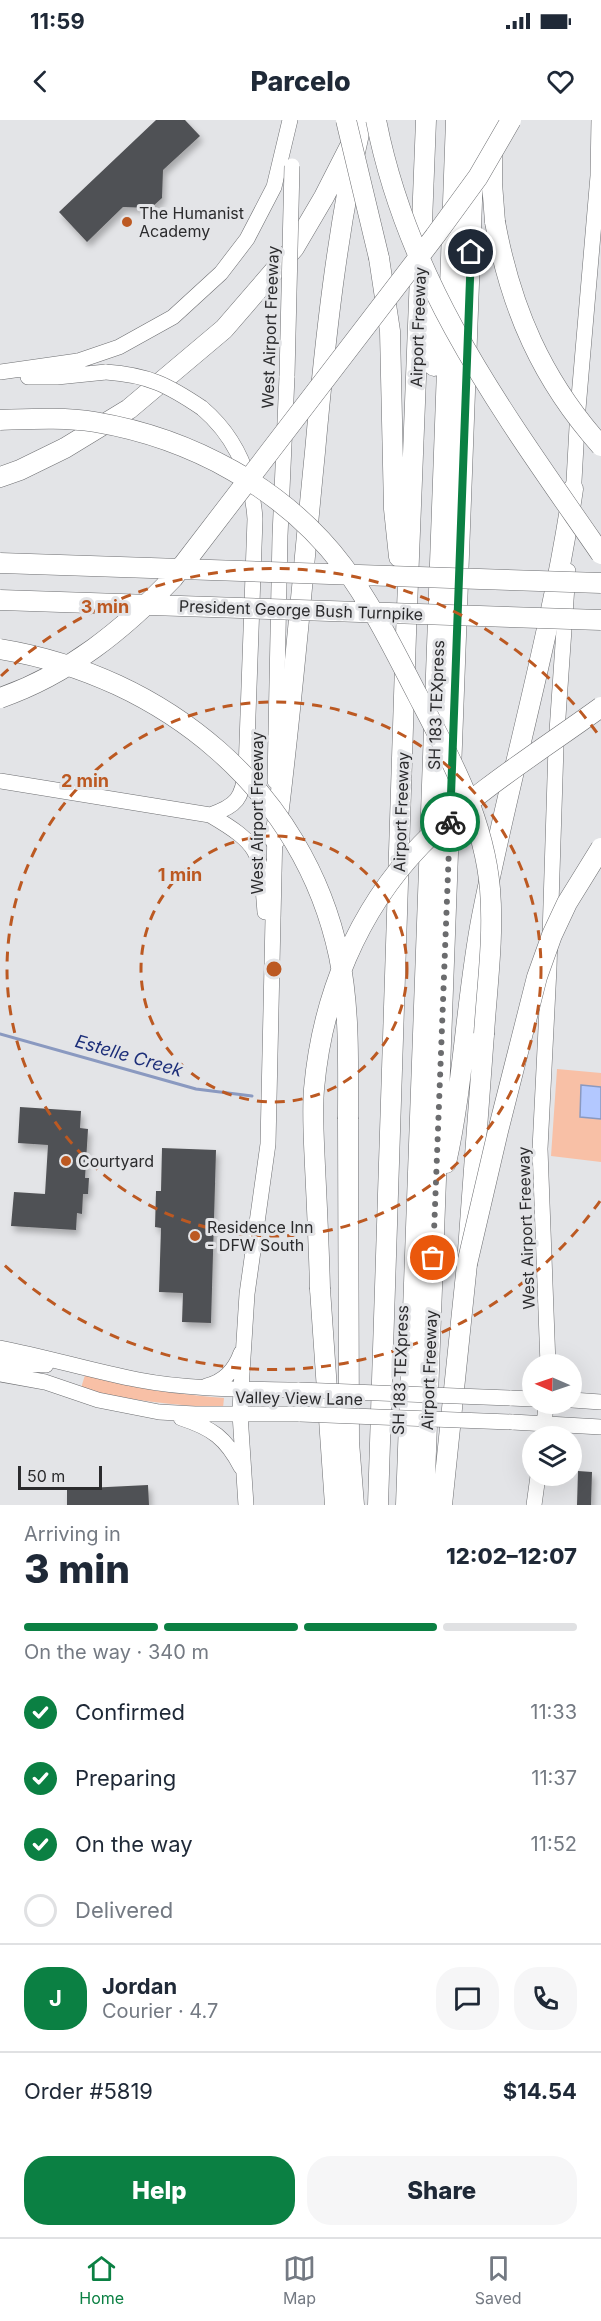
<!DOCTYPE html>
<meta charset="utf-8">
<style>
body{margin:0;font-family:Inter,sans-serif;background:#f6f6f7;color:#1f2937;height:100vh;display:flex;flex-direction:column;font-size:22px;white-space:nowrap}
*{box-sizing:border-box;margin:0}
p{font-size:20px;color:#747a83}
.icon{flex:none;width:33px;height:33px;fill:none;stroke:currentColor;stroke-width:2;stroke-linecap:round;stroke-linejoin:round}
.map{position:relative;height:1385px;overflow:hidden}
.panel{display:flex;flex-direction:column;background:#fff;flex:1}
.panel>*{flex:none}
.needle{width:39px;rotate:272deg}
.buttons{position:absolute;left:522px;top:1234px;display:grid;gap:12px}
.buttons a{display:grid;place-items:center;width:60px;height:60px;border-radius:50%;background:#fff;box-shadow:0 6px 24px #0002;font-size:30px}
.scale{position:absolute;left:18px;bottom:15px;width:84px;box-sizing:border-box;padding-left:6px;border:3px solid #2b2b2d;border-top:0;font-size:16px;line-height:21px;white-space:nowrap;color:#2b2b2d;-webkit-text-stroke:4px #e3e4e7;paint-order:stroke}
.pin{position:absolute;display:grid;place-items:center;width:51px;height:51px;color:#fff;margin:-26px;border:3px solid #fff;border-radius:50%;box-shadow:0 2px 6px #0007}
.courier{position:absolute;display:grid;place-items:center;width:60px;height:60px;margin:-30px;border:4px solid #0b8043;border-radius:50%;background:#fff;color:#222;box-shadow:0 2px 8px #0007}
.summary em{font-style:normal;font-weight:800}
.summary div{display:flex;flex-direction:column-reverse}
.summary{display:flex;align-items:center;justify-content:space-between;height:102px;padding:0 24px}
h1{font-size:39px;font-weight:800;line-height:45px}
.bar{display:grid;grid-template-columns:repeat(4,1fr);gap:9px 6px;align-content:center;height:72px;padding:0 24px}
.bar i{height:8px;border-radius:4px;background:#e0e1e3}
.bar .active{background:#0b8043}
.bar p{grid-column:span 4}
.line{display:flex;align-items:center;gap:15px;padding:0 24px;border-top:2px solid #e0e1e3}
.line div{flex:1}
.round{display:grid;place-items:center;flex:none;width:63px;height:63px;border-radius:24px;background:#f6f6f7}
ol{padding:0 24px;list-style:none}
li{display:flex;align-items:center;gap:18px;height:66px}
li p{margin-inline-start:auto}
li .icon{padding:6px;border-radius:50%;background:#0b8043;color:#fff;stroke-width:4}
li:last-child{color:#747a83}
li i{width:33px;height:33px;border:3px solid #e0e1e3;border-radius:50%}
.cta{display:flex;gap:12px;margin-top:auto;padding:12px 24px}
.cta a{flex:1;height:69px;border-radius:24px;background:#0b8043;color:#fff;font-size:24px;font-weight:800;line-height:69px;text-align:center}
.cta a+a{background:#f6f6f7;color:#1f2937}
.status{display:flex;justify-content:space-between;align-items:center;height:42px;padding:0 30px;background:#fff;direction:ltr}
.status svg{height:16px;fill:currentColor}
header{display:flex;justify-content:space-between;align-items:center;height:78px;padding:0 24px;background:#fff;font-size:27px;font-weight:800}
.tab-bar{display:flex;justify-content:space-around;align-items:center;height:84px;border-top:2px solid #e0e1e3;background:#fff;font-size:16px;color:#747a83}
.tab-bar a{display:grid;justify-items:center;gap:3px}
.tab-bar .active{color:#0b8043}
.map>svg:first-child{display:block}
</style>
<div class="status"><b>11:59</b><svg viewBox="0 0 49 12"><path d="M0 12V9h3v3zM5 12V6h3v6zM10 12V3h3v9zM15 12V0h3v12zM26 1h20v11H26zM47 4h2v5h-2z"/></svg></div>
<header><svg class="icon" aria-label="back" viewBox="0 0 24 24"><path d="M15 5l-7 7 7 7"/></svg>Parcelo<svg class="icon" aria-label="heart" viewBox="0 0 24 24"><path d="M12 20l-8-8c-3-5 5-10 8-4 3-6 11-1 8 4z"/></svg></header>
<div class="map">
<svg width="601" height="1385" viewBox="0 0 601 1385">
<defs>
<filter id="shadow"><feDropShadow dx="3" dy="5" stdDeviation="3" flood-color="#0004"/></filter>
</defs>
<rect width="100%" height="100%" fill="#e3e4e7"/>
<path fill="#f8c0a6" d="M557 949 601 953V1042L551 1036Z
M85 1255C131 1268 176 1274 224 1278L223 1288C175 1285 128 1281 81 1268Z"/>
<path fill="#b3c8ff" stroke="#8a99c0" stroke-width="1.5" d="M581 965 601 967V999L580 997Z"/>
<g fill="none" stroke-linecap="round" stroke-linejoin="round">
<path stroke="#8a99c0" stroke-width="3" d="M0 914 196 969 252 976"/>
</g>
<path fill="#505154" filter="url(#shadow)" d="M156 0H185L200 16 163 50 162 78 151 88 123 87 87 122 59 92Z
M20 987 81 991 80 1008 88 1009 85 1058H89L88 1074H83L82 1094 77 1093 76 1110 11 1106 14 1072 45 1074 48 1025 18 1023Z
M162 1028 216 1030 211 1203 182 1202 183 1173 159 1172 161 1108 155 1107 156 1071H161Z
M578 1351 592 1352 591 1385H577Z
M148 1365 149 1385H67V1369Z"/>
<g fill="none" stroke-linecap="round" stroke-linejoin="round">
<defs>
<path id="secondary" d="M0 252 78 241 119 227 173 197 221 153 247 119 274 67 290 0
M28 257H57L106 252
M202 288C236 317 252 354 255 399L246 651C242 678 237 686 210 695
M573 379 578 289 598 56 599 0
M0 661 210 695C263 726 260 733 265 792
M275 661 280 416 287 256
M0 1228C47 1237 92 1251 139 1260 191 1270 246 1269 299 1270
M0 1243 46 1245
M548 1245 540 1029 549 848 556 626 568 451
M0 1254 45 1262 98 1280 159 1292 195 1294H300
M206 1266C224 1262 235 1250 241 1233
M510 1278 532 1279
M572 1280 601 1282
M181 1298C212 1308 226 1318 241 1347
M512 1302 601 1307
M543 1317 546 1284
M246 1385 240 1294 241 1269 247 1174 268 1024 275 709
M534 1385 538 1356"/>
<path id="motorway" d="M493 0 492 63 495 102
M379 138 390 211 394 389 399 437
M434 246 437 174
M0 357 20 350 65 328 129 289 224 209 294 128 324 77 349 28
M275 720C292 591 302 461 315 332 325 221 337 109 362 0
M348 999 349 1322 354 1385
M446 1043C464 962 466 878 482 796 510 653 552 513 573 369
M320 1169 335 1385
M378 1385 406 514 426 0
M406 1385 456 0
M424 1385 475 0
M442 1385 467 1144 484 914"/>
</defs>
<use href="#secondary" stroke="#6d6e71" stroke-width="16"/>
<use href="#motorway" stroke="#6d6e71" stroke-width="21"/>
<use href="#secondary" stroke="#fff" stroke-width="15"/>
<use href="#motorway" stroke="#fff" stroke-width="20"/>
<defs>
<path id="secondary-bridge" d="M106 252C148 255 168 265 202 288
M287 256 292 46
M299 1270 510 1278
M300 1294 512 1302"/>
<path id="motorway-bridge" d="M346 0 379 138
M376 0C409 169 506 296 601 434
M495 102C511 189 542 260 601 326
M0 300C31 299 64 297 95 302 191 318 284 368 343 446 373 486 395 532 418 576 450 637 484 699 490 769 494 817 487 866 484 914
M0 443 601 463
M0 480 601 500
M0 529C164 556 304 670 339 836 350 890 348 945 348 999
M0 578C69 554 123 510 173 458L435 116 478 57 511 0
M467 1144 498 1011 537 857 552 815 567 783 601 728
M320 1169C319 1128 317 1087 315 1046 314 1021 312 995 314 969 322 878 357 791 421 725 471 674 543 629 601 587"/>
</defs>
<use href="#secondary-bridge" stroke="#6d6e71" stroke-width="16" stroke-linecap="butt"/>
<use href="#motorway-bridge" stroke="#6d6e71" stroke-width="21" stroke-linecap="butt"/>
<use href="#secondary-bridge" stroke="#fff" stroke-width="15"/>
<use href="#motorway-bridge" stroke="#fff" stroke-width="20"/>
</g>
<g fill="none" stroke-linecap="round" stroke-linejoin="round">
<path stroke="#6b6c6e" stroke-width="6" stroke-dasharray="0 10.8" d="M433 1138 450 702"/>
<path stroke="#0b8043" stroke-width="8" d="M450 702 471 132"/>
</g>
<g fill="none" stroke="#bc5922" stroke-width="3" stroke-dasharray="10 8">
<circle cx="274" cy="849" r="133"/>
<circle cx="274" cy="849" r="267"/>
<path d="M600 1081A400 400 0 0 1 1 1142M1 556A400 400 0 0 1 600 617"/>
</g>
<g fill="#bc5922" stroke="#e3e4e7" stroke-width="2">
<circle cx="127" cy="102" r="6"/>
<circle cx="66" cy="1041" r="6"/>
<circle cx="195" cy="1116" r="6"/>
</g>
<g text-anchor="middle" stroke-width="6" stroke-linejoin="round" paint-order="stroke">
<g font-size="16" fill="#2b2b2d" stroke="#e3e4e7" text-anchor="start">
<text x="139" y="99">The Humanist<tspan x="139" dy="18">Academy</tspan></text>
<text x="78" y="1047">Courtyard</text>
<text x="207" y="1113">Residence Inn<tspan x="207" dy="18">- DFW South</tspan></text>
</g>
<g font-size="16" fill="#2b2b2d" stroke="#e3e4e7">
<text transform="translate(270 207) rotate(-88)" y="6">West Airport Freeway</text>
<text transform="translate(418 207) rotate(-88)" y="6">Airport Freeway</text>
<text transform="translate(301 490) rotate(2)" y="6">President George Bush Turnpike</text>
<text transform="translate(436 585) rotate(-88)" y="6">SH 183 TEXpress</text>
<text transform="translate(401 692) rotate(-88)" y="6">Airport Freeway</text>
<text transform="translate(257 693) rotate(-90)" y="6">West Airport Freeway</text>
<text transform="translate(526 1108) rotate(-92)" y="6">West Airport Freeway</text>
<text transform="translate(400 1250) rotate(-88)" y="6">SH 183 TEXpress</text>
<text transform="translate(429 1250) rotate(-88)" y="6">Airport Freeway</text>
<text transform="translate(299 1278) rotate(1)" y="6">Valley View Lane</text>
</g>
<g font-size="18" font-style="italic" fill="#1c2e79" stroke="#e3e4e7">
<text transform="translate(129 936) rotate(16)" y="6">Estelle Creek</text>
</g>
</g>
<circle cx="274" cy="849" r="9" fill="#bc5922" stroke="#e3e4e7" stroke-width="3"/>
<g font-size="18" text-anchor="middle" font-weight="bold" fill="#bc5922" stroke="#e3e4e7" stroke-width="6" stroke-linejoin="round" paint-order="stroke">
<text x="105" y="493">3 min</text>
<text x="85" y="667">2 min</text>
<text x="180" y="761">1 min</text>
</g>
</svg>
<div class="buttons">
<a><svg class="needle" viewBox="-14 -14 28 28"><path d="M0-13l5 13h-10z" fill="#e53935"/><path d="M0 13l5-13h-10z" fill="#747a83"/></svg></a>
<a><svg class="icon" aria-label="layers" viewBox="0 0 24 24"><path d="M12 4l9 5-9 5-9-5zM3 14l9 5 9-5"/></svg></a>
</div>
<div class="scale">50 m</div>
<div class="pin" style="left:433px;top:1138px;background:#ea580c"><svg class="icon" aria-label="bag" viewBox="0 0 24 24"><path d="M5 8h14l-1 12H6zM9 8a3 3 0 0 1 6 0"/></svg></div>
<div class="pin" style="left:471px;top:132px;background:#1f2937"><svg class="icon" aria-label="home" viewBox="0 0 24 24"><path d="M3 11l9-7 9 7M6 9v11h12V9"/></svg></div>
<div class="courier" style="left:450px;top:702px"><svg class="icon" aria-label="bike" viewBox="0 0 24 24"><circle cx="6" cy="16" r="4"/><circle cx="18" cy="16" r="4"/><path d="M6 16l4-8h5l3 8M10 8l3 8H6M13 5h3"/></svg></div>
</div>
<section class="panel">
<div class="summary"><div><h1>3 min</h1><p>Arriving in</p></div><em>12:02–12:07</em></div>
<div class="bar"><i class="active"></i><i class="active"></i><i class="active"></i><i></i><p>On the way · 340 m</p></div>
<ol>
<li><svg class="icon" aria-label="check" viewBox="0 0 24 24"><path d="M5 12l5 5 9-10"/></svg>Confirmed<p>11:33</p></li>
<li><svg class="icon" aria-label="check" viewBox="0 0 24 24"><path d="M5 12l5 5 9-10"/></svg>Preparing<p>11:37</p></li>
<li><svg class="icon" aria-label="check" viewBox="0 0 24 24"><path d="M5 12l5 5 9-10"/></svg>On the way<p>11:52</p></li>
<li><i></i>Delivered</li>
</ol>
<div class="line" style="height:108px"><b class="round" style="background:#0b8043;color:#fff">J</b><div><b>Jordan</b><p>Courier · 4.7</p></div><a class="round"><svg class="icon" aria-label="chat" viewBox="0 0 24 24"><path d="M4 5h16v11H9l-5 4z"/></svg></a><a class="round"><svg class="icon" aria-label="phone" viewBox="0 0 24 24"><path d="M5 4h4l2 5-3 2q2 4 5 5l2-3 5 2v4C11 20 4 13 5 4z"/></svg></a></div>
<div class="line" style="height:78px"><div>Order #5819</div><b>$14.54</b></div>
<div class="cta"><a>Help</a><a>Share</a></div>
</section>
<nav class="tab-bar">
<a class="active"><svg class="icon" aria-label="home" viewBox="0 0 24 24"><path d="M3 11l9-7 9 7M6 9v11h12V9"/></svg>Home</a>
<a><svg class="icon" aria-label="map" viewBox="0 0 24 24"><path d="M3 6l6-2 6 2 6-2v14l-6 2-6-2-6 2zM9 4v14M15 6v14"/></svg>Map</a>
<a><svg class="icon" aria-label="saved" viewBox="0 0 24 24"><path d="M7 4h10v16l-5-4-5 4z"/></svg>Saved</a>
</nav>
